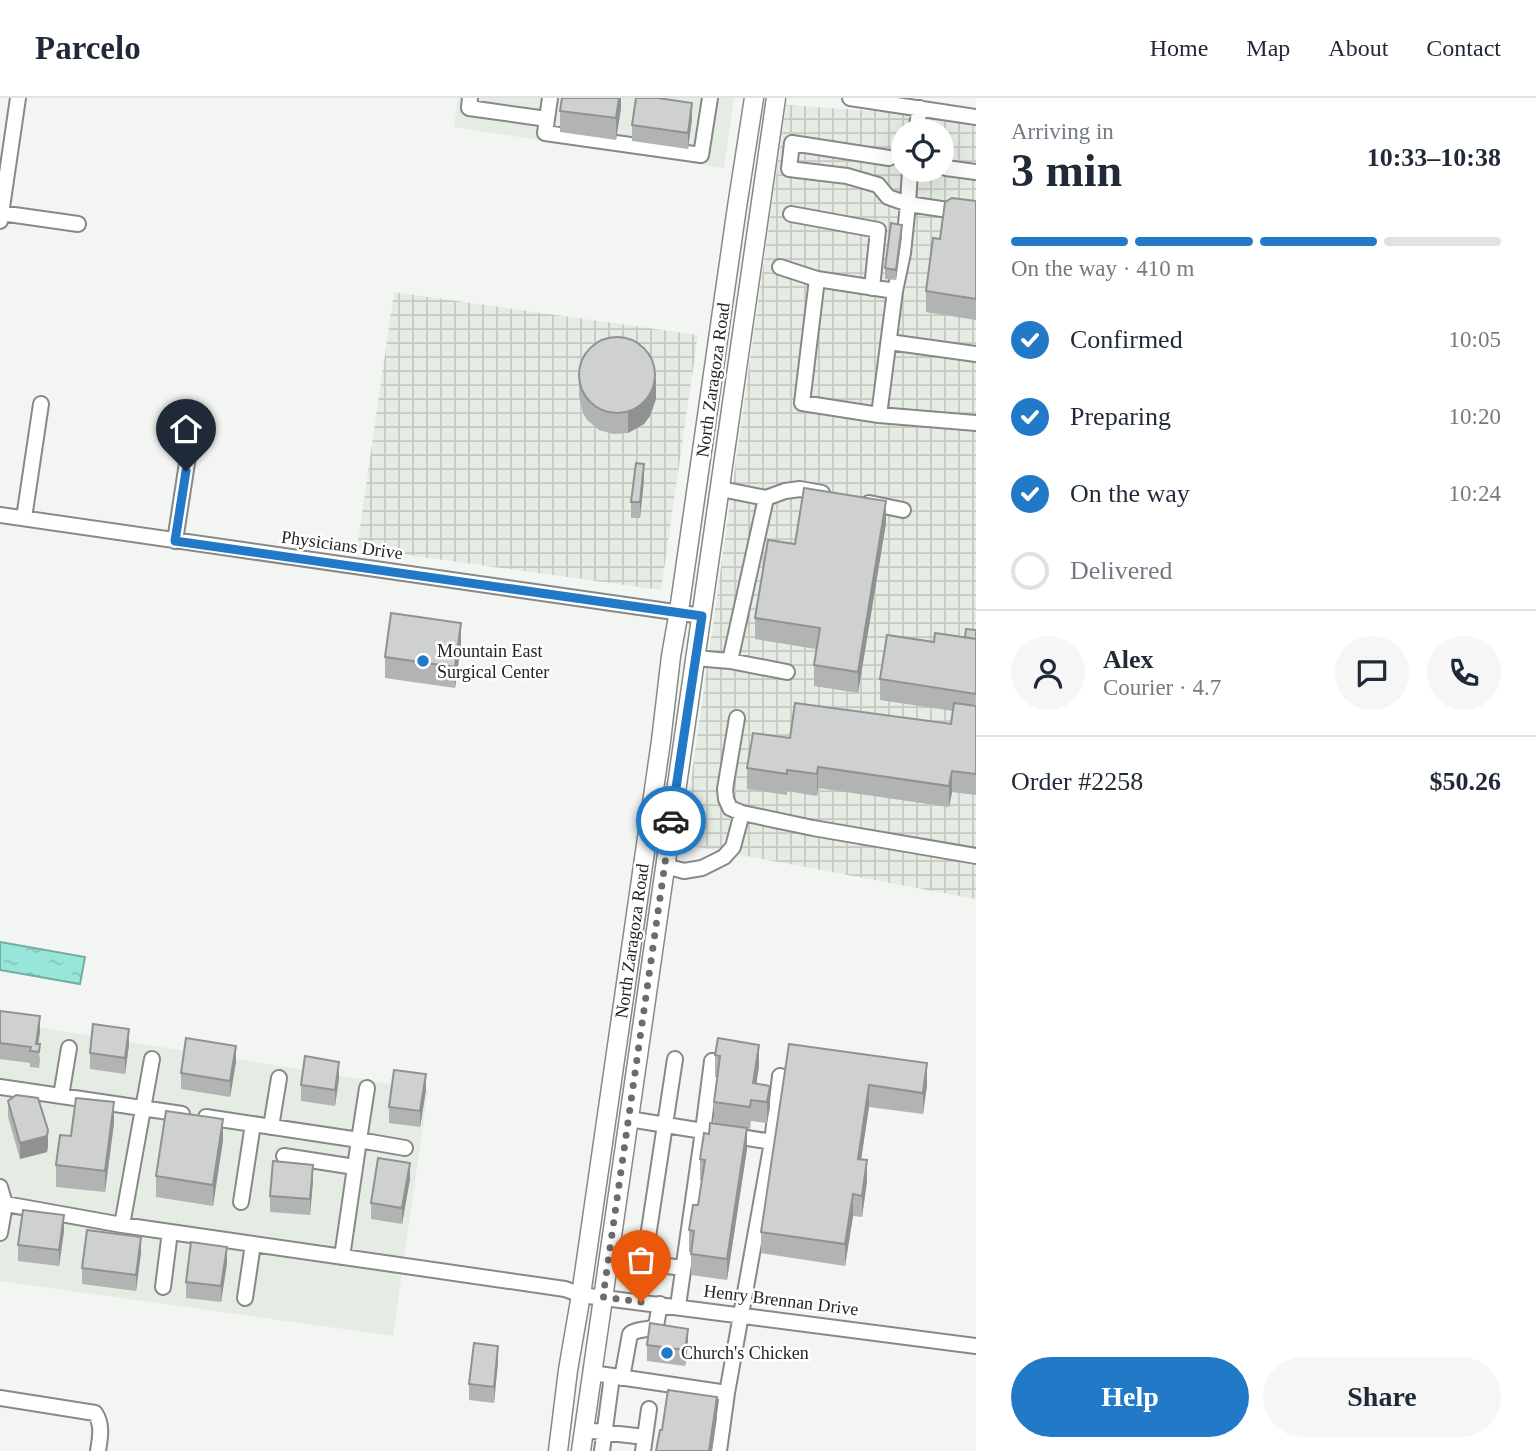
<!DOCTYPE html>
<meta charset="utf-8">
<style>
body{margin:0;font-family:Georgia,serif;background:#f6f6f7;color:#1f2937;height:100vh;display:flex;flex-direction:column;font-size:26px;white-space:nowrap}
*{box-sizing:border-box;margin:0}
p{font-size:23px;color:#747a83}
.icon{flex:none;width:38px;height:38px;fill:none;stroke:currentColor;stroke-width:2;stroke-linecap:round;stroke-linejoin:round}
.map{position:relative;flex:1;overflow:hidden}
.panel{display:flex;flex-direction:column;background:#fff;width:560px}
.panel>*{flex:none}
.tools{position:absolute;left:891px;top:21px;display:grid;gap:14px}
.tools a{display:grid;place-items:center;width:63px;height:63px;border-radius:50%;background:#fff;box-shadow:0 7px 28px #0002;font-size:35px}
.pin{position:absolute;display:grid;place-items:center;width:60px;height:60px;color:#fff;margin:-72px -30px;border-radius:50% 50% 50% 0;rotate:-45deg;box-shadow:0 0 7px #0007}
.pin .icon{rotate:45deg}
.courier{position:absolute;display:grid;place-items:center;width:70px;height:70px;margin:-35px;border:5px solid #2179c7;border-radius:50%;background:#fff;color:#222;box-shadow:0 2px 9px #0007}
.summary em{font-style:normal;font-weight:800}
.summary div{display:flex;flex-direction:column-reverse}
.summary{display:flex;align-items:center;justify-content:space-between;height:119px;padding:0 35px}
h1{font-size:46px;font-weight:800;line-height:52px}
.bar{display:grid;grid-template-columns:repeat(4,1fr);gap:10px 7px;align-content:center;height:84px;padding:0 35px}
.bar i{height:9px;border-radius:5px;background:#e0e1e3}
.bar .active{background:#2179c7}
.bar p{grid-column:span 4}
.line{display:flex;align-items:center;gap:18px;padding:0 35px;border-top:2px solid #e0e1e3}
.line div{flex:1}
.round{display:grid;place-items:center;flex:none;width:74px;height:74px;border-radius:37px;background:#f6f6f7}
ol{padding:0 35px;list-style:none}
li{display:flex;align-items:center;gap:21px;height:77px}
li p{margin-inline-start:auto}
li .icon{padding:7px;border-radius:50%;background:#2179c7;color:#fff;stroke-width:4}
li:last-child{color:#747a83}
li i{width:38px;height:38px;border:4px solid #e0e1e3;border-radius:50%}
.action{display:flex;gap:14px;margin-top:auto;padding:14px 35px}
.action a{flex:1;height:80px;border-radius:42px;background:#2179c7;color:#fff;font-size:28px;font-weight:800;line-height:80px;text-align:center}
.action a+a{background:#f6f6f7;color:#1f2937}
header{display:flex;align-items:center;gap:42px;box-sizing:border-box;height:98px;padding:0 35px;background:#fff;border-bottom:2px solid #e0e1e3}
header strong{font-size:33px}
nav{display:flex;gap:38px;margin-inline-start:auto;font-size:24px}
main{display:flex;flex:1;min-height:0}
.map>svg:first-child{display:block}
</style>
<header>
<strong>Parcelo</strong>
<nav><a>Home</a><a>Map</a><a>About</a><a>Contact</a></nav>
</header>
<main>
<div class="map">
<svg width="976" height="1353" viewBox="0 0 976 1353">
<defs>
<pattern id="industrial-grid" width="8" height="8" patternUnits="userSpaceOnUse" patternTransform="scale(1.75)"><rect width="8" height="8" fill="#e5ece3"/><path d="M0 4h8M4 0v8" fill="none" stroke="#c4cac2"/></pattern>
<pattern id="water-ripples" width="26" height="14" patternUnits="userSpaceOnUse" patternTransform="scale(1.75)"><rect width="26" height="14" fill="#97e6d9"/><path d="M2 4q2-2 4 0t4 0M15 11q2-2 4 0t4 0" fill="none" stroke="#82c5ba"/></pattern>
</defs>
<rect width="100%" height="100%" fill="#f3f5f2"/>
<path fill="#e5ece3" d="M458 0H734L724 70 454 29Z
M0 923 428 992 393 1238 0 1183Z"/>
<path fill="url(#industrial-grid)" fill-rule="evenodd" d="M786 7 976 20V801L682 746ZM903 33H942V72H903Z
M394 194 698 237 661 492 357 450Z"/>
<path fill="url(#water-ripples)" stroke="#74aca2" stroke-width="2" d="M0 844 85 859 80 886 0 872Z"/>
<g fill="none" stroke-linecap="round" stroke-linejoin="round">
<defs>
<path id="minor" d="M470 0 469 10 547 21 550 0
M850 0 976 19
M547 21 545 35 701 57 710 0
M916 33 920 10
M889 60 792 45 789 71 847 78 878 87 888 99 908 106 903 155 895 193 879 317 976 325
M946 70 976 74
M910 72 908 106 976 116
M0 115 78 126
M791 116 878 132 872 190
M0 123 18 0
M780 169 817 181 895 193
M817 181 802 305 879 317
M889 244 976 256
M721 391 766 400 785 393 800 391 822 395
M869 405 903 412
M0 417 702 518
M24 420 41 306
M175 443 193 326
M695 560 730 563 787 574
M730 563 766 400
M737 620 725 691 726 701 730 710 742 715
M665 768 684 773 702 770 724 759 733 749 742 715 813 730 976 758
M675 961 644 1165 683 1170
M712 963 703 1033 772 1044 780 978
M0 989 182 1016
M367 990 359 1042 405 1050
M61 998 69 950
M206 1019 359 1042 342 1159
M629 1021 703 1033 678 1208
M271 1029 279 980
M284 1058 355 1069
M0 1089 5 1106 0 1135
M241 1104 253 1026
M0 1105 122 1127 565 1191 581 1197 976 1248
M122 1127 152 961
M163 1189 170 1134
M245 1200 253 1146
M592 1275 727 1295 772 1044
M622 1280 630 1236C638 1230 647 1233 656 1228L660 1206
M0 1300 95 1315C103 1327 100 1340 98 1353
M584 1332 645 1339
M602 1353 612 1278
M643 1353 649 1311
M719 1353 727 1295"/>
<path id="major" d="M558 1353 568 1272 581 1197 661 643 671 558 679 513 737 109 754 0
M581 1353 776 0"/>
</defs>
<use href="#minor" stroke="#878986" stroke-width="18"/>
<use href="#major" stroke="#878986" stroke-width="21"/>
<use href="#minor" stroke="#fff" stroke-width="14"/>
<use href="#major" stroke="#fff" stroke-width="18"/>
</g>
<path fill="#b1b4b2" d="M621 0V10L616 42 560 34V13Z
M692 21 688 51 632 43V27Z
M976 103V222L926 214V193L940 141Z
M902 138 896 182 885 181V170Z
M579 277 656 301 650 318 644 326 628 335 613 336 599 332 587 322 583 315 579 298Z
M644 382 640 420H631V404Z
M886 425 858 595 814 588V567L816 551 755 541V520L795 446Z
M976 532V697L952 694 949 709 818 690 817 698 787 693V697L747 691V670L790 640 951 626 953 613 880 602V581L934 544 965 539Z
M461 546 455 590 385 580V559Z
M0 913 40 934 38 946 40 962 39 970 30 969V965L0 961Z
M789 946 927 987 923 1016 869 1009 861 1061 867 1083 862 1119 853 1118 845 1168 761 1155V1134Z
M129 947 125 976 90 971V955Z
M715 957 759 968 756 986 770 988V1009L767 1025 751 1023 750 1031 747 1030V1051L727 1182 691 1177V1154H689V1132L698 1107 702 1082H700V1061L709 1036 714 1025V1004L717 979H715Z
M236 964 230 999 181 991V975Z
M339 980 335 1008 301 1003V987Z
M426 992 420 1029 389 1025V1009Z
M8 1003 48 1048 47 1054 20 1061 8 1019Z
M114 1025 105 1094 56 1089V1067L71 1038Z
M223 1042 213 1108 156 1099V1078Z
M410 1081 402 1126 371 1121V1105Z
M313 1083 310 1117 270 1114V1098Z
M64 1133 59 1168 18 1163V1147Z
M141 1155 136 1193 82 1186V1170Z
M227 1165 221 1204 186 1200V1184Z
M647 1247H688L685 1268 647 1263Z
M498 1264 494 1305 469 1302V1286Z"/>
<path fill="#909291" d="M619 0H621V10L616 42V20Z
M692 5V21L688 51V35Z
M902 127V138L896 182V172Z
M656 280V301L650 318 644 326 628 335V314Z
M644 366V382L640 420V404Z
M886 403V425L858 595V574Z
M461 525V546L455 590V569Z
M818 669V690L817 698V676Z
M952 673V694L949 709V688Z
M40 918V934L37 954 36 946Z
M129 931V947L125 976V960Z
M759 947V968L754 1002 753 985Z
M236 948V964L230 999V983Z
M339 964V980L335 1008V992Z
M927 965V987L923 1016V995Z
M426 976V992L420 1029V1013Z
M869 987V1009L858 1082V1061Z
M770 988V1009L767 1025V1004Z
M114 1004V1025L105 1094V1073Z
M223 1021V1042L213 1108V1087Z
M747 1030V1051L727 1182V1161Z
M48 1032V1048L47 1054 20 1061V1045Z
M867 1062V1083L862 1119V1098Z
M410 1065V1081L402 1126V1110Z
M313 1067V1083L310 1117V1101Z
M853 1096V1118L845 1168V1146Z
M64 1117V1133L59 1168V1152Z
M141 1139V1155L136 1193V1177Z
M227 1149V1165L221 1204V1188Z
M688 1231V1247L685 1268V1252Z
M498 1248V1264L494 1305V1289Z
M717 1299V1320L712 1353H709Z"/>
<path fill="#ced1cf" stroke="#909291" stroke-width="2" d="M562 0H619L616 20 560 13Z
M636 0H658L692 5 688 35 632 27Z
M952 100 976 103V201L926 193 933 140 940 141 945 104Z
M891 125 902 127 896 172 885 170Z
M579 277a38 38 0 1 1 76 0a38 38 0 1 1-76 0Z
M636 365 644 366 640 404H631Z
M804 390 886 403 858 574 814 567 820 530 755 520 768 442 795 446Z
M391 515 461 525 455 569 385 559Z
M966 531 976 532V541L965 539Z
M935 535 976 541V596L880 581 887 537 934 544Z
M795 605 951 626 954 605 976 608V676L952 673 949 688 818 669 817 676 787 672V676L747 670 753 635 790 640Z
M0 913 40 918 36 946H40L39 954 30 953 31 949 0 945Z
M93 926 129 931 125 960 90 955Z
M186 940 236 948 230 983 181 975Z
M718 940 759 947 753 985 770 988 767 1004 751 1002 750 1009 714 1004 720 958 715 957Z
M789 946 927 965 923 995 869 987 858 1061 867 1062 862 1098 853 1096 845 1146 761 1134Z
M305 958 339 964 335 992 301 987Z
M394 972 426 976 420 1013 389 1009Z
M16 997 38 1000 48 1032 47 1038 20 1045 8 1003Z
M76 1000 114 1004 105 1073 56 1067 60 1037 71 1038Z
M166 1013 223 1021 213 1087 156 1078Z
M710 1025 747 1030 727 1161 691 1156 694 1133 689 1132 693 1107H698L705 1062 700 1061 704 1035 709 1036Z
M378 1060 410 1065 402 1110 371 1105Z
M273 1063 313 1067 310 1101 270 1098Z
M23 1112 64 1117 59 1152 18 1147Z
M87 1132 141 1139 136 1177 82 1170Z
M191 1144 227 1149 221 1188 186 1184Z
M650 1225 688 1231 685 1252 647 1247Z
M474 1245 498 1248 494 1289 469 1286Z
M668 1292 717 1299 709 1353H656L660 1332H662Z"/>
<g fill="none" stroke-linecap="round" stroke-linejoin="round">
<path stroke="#6c6d6b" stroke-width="7" stroke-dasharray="0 12.6" d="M641 1204 603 1199 671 723"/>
<path stroke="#2179c7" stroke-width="9" d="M186 373 175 443 702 518 671 723"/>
</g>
<g fill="#2179c7" stroke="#fff" stroke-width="2.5">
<circle cx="423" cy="563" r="7"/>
<circle cx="667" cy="1255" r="7"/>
</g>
<g text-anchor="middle" stroke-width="5" stroke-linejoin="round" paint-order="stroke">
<g font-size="18" fill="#232423" stroke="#fff">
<text transform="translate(713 282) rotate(-82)" y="6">North Zaragoza Road</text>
<text transform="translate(342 447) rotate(8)" y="6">Physicians Drive</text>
<text transform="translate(632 843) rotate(-82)" y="6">North Zaragoza Road</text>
<text transform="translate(781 1202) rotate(7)" y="6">Henry Brennan Drive</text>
</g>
<g font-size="18" fill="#232423" stroke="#fff" text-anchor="start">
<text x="437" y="559">Mountain East<tspan x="437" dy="21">Surgical Center</tspan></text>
<text x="681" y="1261">Church's Chicken</text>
</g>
</g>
</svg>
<div class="tools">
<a><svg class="icon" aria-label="locate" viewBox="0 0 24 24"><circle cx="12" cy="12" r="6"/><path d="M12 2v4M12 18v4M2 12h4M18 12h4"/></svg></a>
</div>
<div class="pin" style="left:641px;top:1204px;background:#ea580c"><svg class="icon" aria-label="bag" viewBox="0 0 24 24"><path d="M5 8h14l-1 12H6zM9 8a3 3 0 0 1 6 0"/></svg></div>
<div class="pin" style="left:186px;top:373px;background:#1f2937"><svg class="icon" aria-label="home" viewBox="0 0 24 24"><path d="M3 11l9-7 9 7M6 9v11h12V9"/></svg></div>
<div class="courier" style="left:671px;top:723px"><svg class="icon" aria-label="car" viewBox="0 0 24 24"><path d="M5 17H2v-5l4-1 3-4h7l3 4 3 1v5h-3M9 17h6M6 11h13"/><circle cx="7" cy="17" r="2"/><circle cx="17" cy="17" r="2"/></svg></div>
</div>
<section class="panel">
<div class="summary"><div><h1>3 min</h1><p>Arriving in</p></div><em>10:33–10:38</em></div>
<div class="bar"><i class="active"></i><i class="active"></i><i class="active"></i><i></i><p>On the way · 410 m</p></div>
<ol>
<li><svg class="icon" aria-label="check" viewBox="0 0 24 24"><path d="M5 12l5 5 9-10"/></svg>Confirmed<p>10:05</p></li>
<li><svg class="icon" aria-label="check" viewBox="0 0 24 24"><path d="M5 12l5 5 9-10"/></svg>Preparing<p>10:20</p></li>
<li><svg class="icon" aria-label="check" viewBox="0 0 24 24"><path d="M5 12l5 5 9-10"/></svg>On the way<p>10:24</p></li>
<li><i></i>Delivered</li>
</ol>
<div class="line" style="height:126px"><a class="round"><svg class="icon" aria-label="person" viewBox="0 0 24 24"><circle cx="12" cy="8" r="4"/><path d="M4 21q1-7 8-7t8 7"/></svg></a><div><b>Alex</b><p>Courier · 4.7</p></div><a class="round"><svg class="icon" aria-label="chat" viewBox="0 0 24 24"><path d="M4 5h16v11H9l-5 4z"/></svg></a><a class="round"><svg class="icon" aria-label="phone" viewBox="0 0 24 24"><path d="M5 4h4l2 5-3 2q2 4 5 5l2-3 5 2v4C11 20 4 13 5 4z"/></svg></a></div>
<div class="line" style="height:91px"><div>Order #2258</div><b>$50.26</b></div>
<div class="action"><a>Help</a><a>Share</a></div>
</section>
</main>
